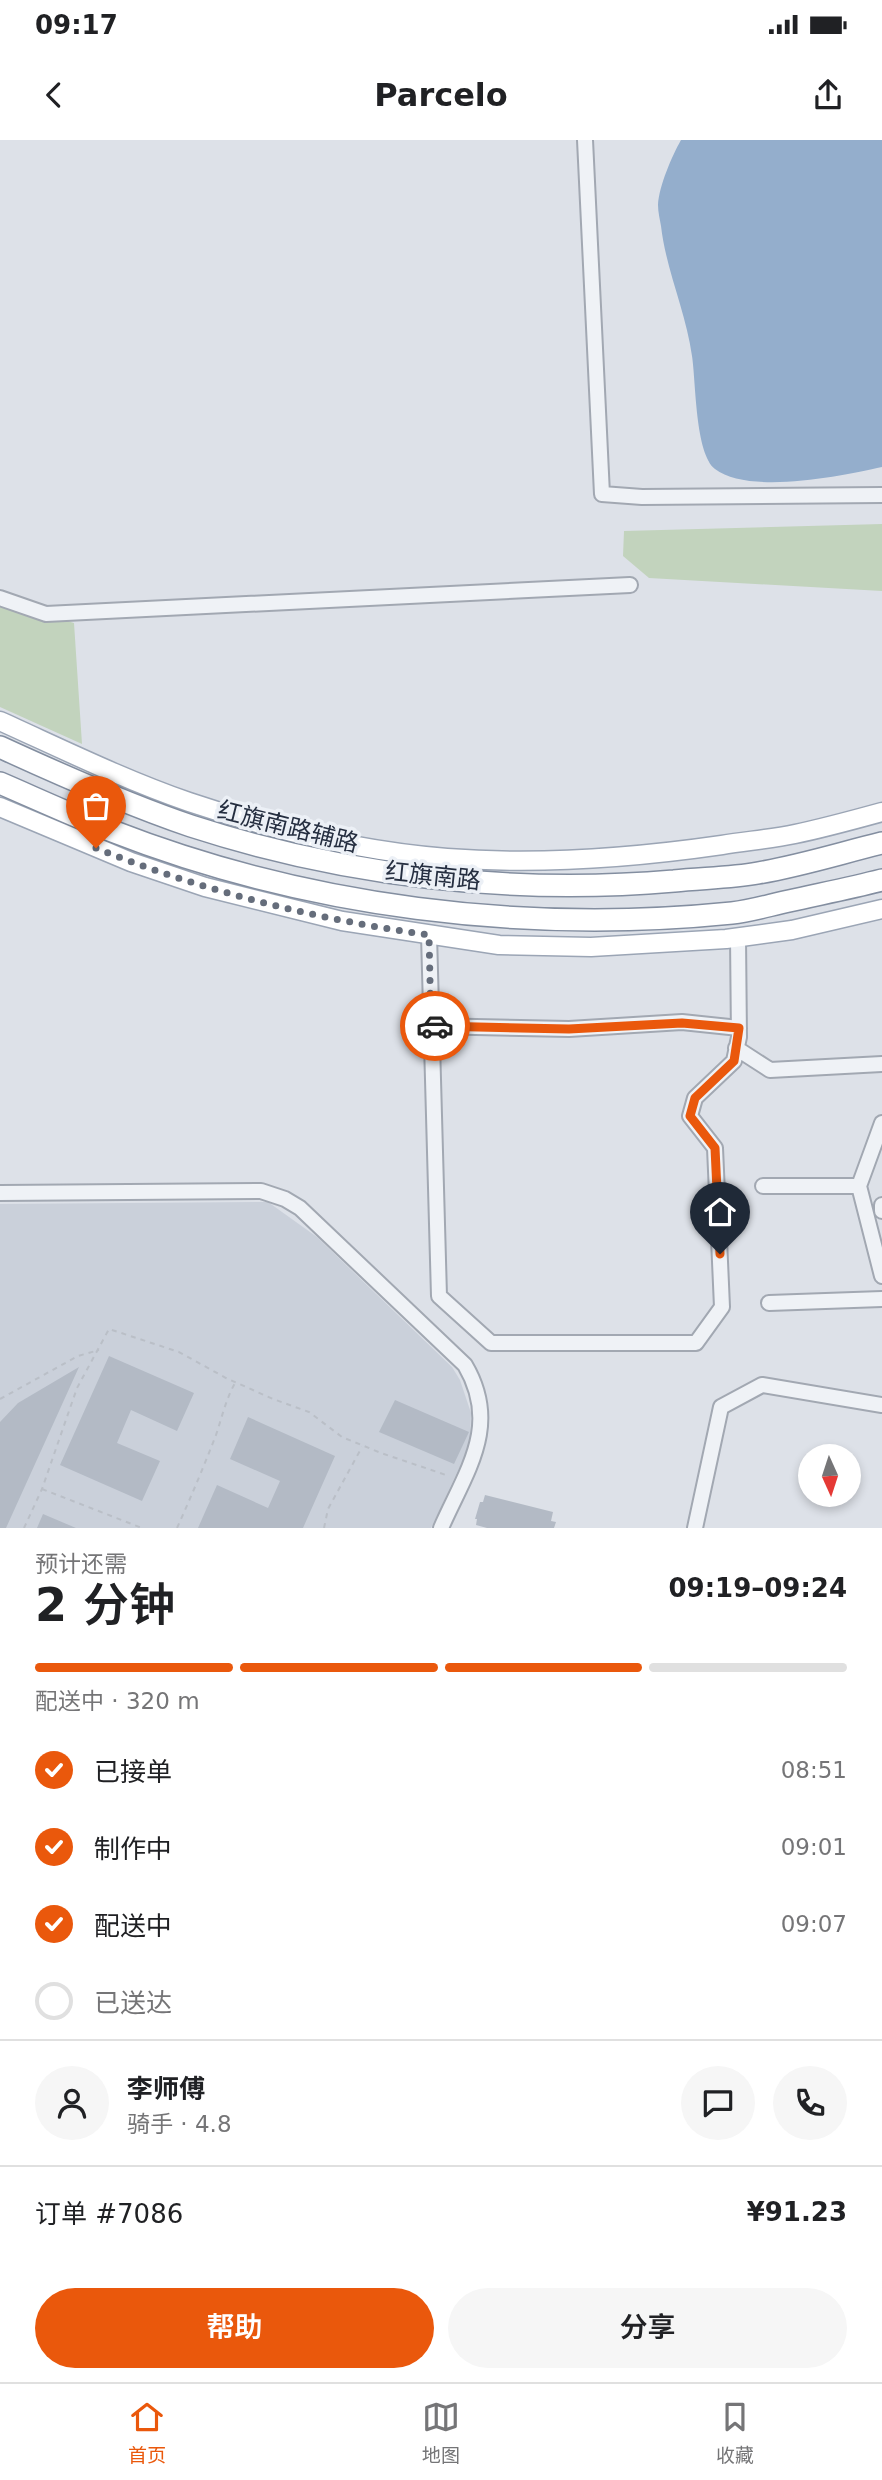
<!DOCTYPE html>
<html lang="zh">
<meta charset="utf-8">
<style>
body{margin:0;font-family:"DejaVu Sans","Noto Sans SC",sans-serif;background:#f6f6f6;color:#202124;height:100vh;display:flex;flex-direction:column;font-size:26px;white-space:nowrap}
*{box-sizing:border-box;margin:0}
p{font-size:23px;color:#757577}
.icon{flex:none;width:38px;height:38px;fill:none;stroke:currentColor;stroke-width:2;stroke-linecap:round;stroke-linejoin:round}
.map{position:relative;height:1388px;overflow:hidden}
.drawer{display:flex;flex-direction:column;background:#fff;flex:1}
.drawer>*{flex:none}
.needle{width:46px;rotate:177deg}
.controls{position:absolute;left:798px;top:1304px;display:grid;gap:14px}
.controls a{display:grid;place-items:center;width:63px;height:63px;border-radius:50%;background:#fff;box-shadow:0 4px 10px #0003;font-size:35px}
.pin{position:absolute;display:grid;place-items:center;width:60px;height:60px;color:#fff;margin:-72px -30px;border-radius:50% 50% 50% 0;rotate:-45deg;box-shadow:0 0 7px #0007}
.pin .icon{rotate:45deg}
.courier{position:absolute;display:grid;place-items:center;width:70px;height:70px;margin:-35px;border:5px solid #ea580c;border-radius:50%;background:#fff;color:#222;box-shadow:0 2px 9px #0007}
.overview em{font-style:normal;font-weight:600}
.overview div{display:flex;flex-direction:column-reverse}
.overview{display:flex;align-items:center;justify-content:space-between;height:119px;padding:0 35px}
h1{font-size:46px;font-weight:600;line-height:52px}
.bar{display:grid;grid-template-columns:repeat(4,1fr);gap:10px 7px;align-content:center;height:84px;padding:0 35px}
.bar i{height:9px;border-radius:5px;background:#e0e0e0}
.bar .selected{background:#ea580c}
.bar p{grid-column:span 4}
.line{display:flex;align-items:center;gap:18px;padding:0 35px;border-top:2px solid #e0e0e0}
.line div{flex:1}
.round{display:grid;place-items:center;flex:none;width:74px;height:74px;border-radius:37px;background:#f6f6f6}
ol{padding:0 35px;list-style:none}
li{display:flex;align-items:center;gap:21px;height:77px}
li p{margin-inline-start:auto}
li .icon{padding:7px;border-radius:50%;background:#ea580c;color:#fff;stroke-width:4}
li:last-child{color:#757577}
li i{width:38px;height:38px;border:4px solid #e0e0e0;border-radius:50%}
.primary-button{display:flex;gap:14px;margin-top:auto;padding:14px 35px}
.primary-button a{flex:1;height:80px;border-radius:42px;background:#ea580c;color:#fff;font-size:28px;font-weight:600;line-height:80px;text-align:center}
.primary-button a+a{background:#f6f6f6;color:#202124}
.status{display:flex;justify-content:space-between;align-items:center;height:49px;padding:0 35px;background:#fff;direction:ltr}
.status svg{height:19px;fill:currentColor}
header{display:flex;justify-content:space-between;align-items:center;height:91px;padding:0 35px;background:#fff;font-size:32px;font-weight:600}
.menu{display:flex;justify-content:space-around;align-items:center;height:98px;border-top:2px solid #e0e0e0;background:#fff;font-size:19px;color:#757577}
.menu a{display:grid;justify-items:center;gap:4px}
.menu .selected{color:#ea580c}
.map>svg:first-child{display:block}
</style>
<div class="status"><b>09:17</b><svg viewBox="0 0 49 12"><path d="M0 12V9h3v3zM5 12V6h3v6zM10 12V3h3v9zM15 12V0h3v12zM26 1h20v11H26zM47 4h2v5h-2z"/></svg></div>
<header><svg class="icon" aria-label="back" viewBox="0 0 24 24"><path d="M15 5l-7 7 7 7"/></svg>Parcelo<svg class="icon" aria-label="share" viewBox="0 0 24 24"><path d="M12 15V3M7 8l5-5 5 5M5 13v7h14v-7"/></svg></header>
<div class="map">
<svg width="882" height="1388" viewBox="0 0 882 1388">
<rect width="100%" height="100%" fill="#dde1e8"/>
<path fill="#cad0da" d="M268 1062 317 1097 452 1227 460 1240 471 1273 470 1305 431 1388H0V1064Z"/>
<path fill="#c2d3bd" d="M882 384V451L649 438 623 416 624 391Z
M0 461 74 483 82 604 0 567Z"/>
<path fill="#94aecc" d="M681 0H882V327C842 336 749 355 715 329 695 313 696 242 692 216 686 172 666 130 661 86 660 80 658 72 658 65 659 46 672 16 681 0Z"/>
<path fill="#b3bac5" d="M109 1216 194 1253 177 1291 131 1270 117 1303 160 1321 142 1361 60 1325Z
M79 1227 6 1388H0V1282L18 1263Z
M395 1260 469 1292 454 1324 379 1292Z
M248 1277 335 1316 303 1388H198L217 1345 268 1368 280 1341 230 1319Z
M485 1355 553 1372 551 1381 556 1382 554 1388H487L476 1385 477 1379H475L480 1362H483Z
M43 1374 76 1388H37Z"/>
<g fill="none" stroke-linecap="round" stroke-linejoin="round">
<defs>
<path id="minor" d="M585 0 602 354 642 357 882 355
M0 458 46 474 630 445
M429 795 439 1156 491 1203H696L722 1167 715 1008 690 976 695 958 734 921 739 897 738 798
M431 886 569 889 682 882 739 888
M736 908 770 930 882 924
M882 983 859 1046 882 1136
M763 1046H859
M0 1053 261 1051 285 1059 300 1068 465 1225C501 1286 466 1331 441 1388
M882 1065V1071
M769 1163 882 1159
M695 1388 721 1267 762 1245 882 1265"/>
<path id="major" d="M0 581C62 609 125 640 189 662 272 690 360 711 447 718 538 725 632 718 722 705 746 701 771 699 795 694 824 688 853 680 882 672
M0 667 131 722 205 747 342 781 499 805 591 807 726 799 792 790 882 769"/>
<path id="highway" d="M0 607C63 636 126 664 191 686 345 736 512 755 674 741 701 738 731 738 758 733 800 726 841 713 882 703
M0 643C37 659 74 676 112 691 307 767 524 794 732 773 751 771 770 765 789 761 820 754 851 748 882 740"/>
</defs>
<use href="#minor" stroke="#a2a8b2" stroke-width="18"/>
<use href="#major" stroke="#9ba5b5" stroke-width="21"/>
<use href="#highway" stroke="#838ea0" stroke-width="24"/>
<path stroke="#babfc7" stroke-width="2" stroke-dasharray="5 5" stroke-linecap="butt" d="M0 1259 78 1216 99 1210
M42 1349 142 1388
M24 1388 42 1349 77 1248 109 1189 179 1212 226 1238 273 1259 309 1272 342 1297 381 1313 449 1336
M177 1388C191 1357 204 1326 216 1295 222 1277 226 1259 235 1243
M324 1388 328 1369 362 1307"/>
<use href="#minor" stroke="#eff2f6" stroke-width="14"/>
<use href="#major" stroke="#fff" stroke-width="18"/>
<use href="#highway" stroke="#fff" stroke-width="21"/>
</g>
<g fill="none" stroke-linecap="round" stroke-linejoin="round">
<path stroke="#656d7b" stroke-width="7" stroke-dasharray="0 12.6" d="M96 708C202 751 315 779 429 795L431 886H435"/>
<path stroke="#ea580c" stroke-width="9" d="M435 886 569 889 682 883 739 888 734 921 695 958 690 976 715 1008 720 1114"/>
</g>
<g text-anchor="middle" stroke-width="7" stroke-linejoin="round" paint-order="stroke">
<g font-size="24" fill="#252e40" stroke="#ecf0f6">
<text transform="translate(288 687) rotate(14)" y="8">红旗南路辅路</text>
<text transform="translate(433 736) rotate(6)" y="8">红旗南路</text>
</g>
</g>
</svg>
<div class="controls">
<a><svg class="needle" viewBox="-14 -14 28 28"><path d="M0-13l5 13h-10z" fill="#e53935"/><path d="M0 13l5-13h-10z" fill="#757577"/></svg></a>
</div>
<div class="pin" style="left:96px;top:708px;background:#ea580c"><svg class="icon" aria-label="bag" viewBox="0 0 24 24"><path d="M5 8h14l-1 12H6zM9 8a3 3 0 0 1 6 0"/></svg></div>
<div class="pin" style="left:720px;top:1114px;background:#1f2937"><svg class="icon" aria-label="home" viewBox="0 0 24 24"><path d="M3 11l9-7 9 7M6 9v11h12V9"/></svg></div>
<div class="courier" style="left:435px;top:886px"><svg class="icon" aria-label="car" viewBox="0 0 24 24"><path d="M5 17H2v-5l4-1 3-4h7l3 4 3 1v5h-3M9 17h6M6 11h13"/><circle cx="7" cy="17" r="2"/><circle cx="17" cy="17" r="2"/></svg></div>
</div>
<section class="drawer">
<div class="overview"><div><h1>2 分钟</h1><p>预计还需</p></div><em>09:19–09:24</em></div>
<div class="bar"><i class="selected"></i><i class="selected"></i><i class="selected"></i><i></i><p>配送中 · 320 m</p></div>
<ol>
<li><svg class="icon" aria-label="check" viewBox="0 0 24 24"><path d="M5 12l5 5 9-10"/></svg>已接单<p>08:51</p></li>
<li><svg class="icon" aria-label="check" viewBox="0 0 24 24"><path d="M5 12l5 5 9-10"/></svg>制作中<p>09:01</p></li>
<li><svg class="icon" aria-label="check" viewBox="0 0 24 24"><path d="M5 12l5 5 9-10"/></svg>配送中<p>09:07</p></li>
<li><i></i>已送达</li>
</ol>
<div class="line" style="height:126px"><a class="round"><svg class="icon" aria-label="person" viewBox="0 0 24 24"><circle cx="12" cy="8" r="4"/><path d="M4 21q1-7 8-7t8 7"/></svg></a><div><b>李师傅</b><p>骑手 · 4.8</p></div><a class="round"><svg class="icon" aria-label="chat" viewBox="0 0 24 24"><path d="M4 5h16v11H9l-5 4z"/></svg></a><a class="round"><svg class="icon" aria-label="phone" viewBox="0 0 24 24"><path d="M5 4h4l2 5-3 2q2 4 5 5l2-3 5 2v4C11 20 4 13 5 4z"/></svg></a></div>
<div class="line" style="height:91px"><div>订单 #7086</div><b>¥91.23</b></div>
<div class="primary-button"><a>帮助</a><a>分享</a></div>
</section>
<nav class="menu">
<a class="selected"><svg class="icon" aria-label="home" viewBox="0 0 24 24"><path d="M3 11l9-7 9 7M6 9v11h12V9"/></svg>首页</a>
<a><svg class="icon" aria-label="map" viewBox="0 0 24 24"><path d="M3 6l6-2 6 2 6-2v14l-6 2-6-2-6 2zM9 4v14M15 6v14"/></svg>地图</a>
<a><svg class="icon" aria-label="saved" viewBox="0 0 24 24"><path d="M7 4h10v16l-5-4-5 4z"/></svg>收藏</a>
</nav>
